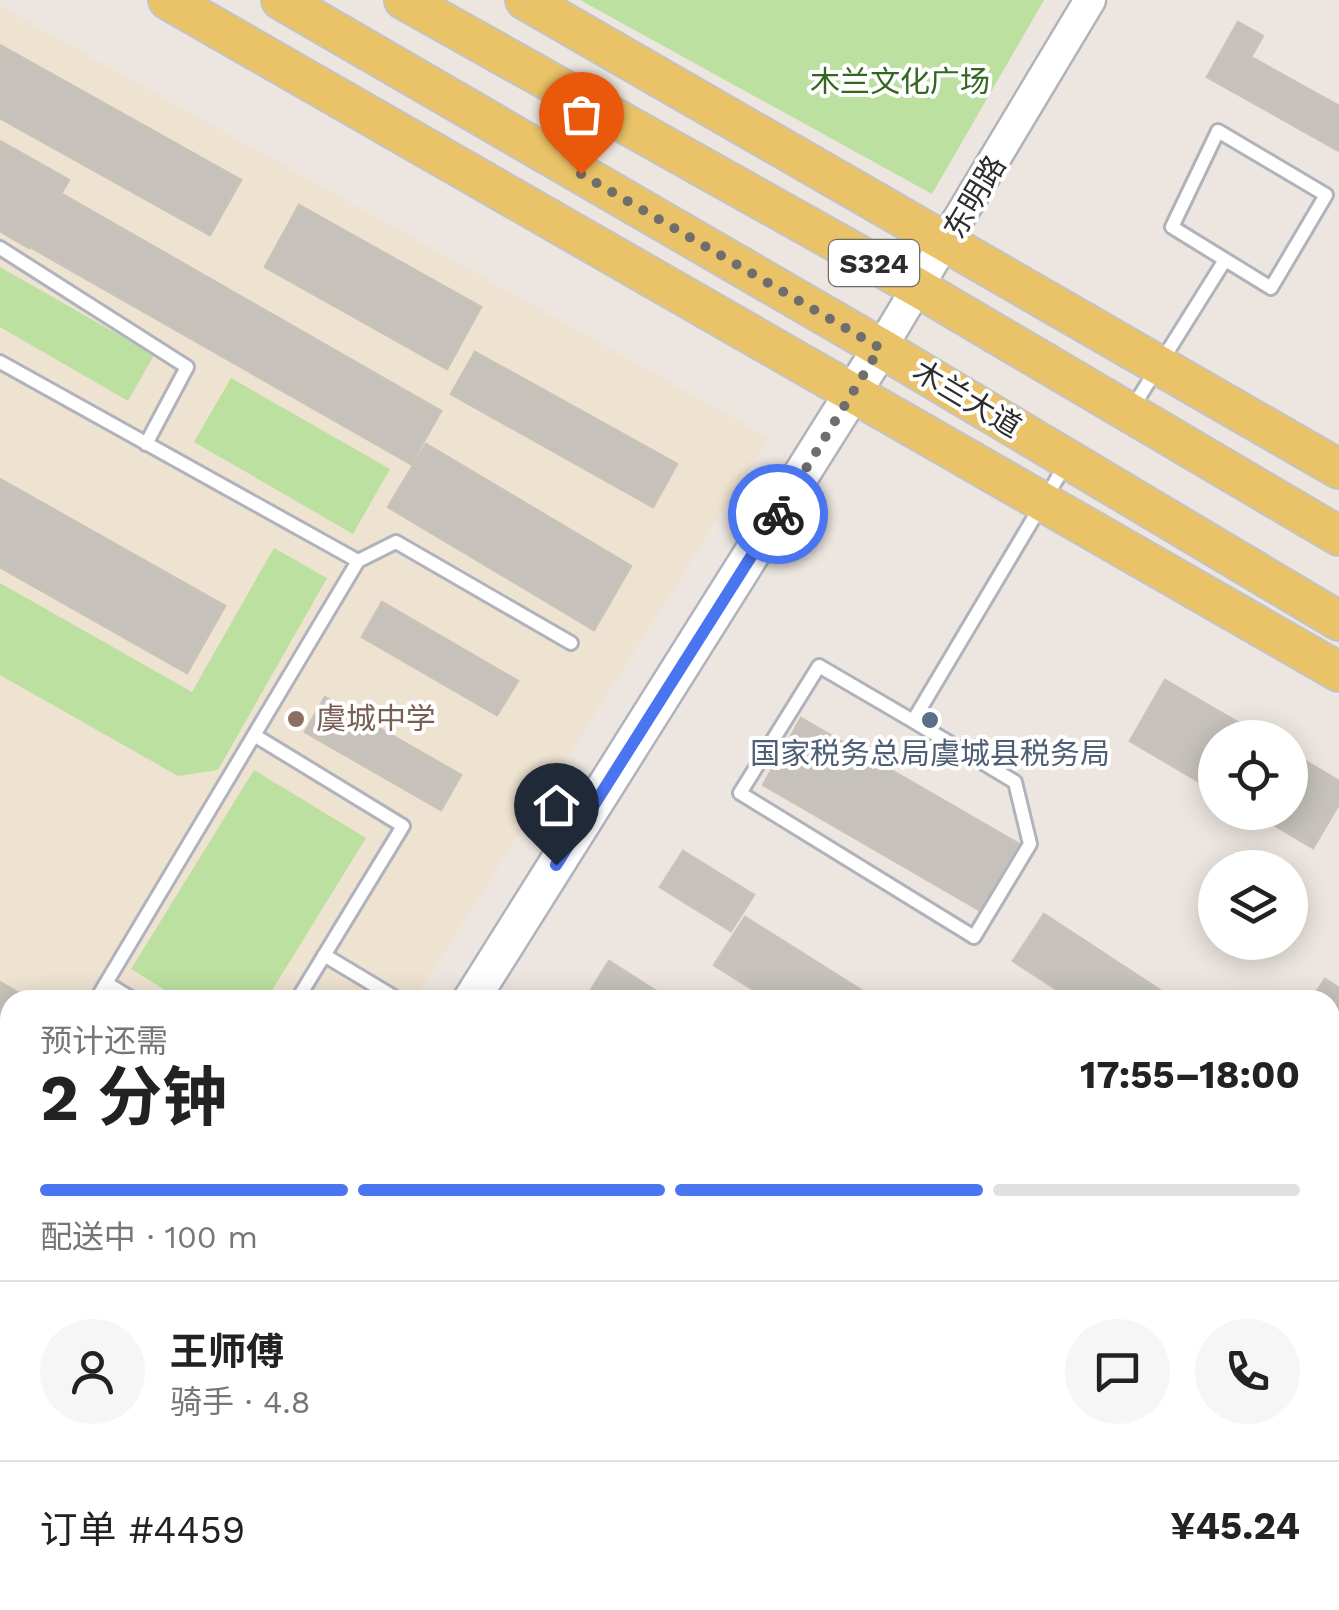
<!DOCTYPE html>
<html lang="zh">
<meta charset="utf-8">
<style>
body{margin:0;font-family:"Work Sans","Noto Sans SC",sans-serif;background:#f6f6f6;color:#222;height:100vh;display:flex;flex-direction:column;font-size:38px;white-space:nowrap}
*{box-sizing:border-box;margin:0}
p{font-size:32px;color:#767676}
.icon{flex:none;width:55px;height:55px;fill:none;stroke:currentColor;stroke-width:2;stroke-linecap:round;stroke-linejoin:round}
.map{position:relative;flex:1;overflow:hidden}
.drawer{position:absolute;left:0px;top:990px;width:1340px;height:620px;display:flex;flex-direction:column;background:#fff;border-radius:30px 30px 0 0;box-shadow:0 5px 25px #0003}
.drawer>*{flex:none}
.tools{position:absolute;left:1198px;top:720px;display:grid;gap:20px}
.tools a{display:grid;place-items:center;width:110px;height:110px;border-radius:50%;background:#fff;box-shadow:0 5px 25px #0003;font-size:50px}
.pin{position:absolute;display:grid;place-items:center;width:85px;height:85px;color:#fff;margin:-102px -42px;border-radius:50% 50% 50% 0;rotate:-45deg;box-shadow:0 0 10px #0007}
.pin .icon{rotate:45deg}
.courier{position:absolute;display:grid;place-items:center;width:100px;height:100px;margin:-50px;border:8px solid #4a75f1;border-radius:50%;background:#fff;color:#222;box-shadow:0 2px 12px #0007}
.headline em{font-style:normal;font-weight:700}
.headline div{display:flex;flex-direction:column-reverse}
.headline{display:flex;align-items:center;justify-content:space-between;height:170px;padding:0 40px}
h1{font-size:65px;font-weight:700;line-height:75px}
.bar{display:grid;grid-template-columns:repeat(4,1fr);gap:15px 10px;align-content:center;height:120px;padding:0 40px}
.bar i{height:12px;border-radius:8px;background:#e0e0e0}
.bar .current{background:#4a75f1}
.bar p{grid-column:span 4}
.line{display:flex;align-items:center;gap:25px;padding:0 40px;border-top:2px solid #e0e0e0}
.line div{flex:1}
.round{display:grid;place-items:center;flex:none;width:105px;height:105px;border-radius:52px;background:#f6f6f6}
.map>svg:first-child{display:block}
</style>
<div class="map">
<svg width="1339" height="1610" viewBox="0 0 1339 1610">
<rect width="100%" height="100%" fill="#ede6e0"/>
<path fill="#eee2d1" d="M0 6 769 438 414 1000H10V1600H35L29 1610H0Z"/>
<path fill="#bbe0a0" d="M580 0H1044L932 194Z
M0 267 154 355 128 401 0 327Z
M231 378 390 469 353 534 194 442Z
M274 548 327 578 218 770 178 776 0 675V583L192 692Z
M254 770 366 838 266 1000H181L131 969Z"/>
<path fill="#c6c2bb" stroke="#c9c2b9" stroke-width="2.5" d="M1238 22 1263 36 1251 57 1339 106V151L1207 77Z
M0 45 241 180 210 235 0 118Z
M0 141 69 180 29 248 0 231Z
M62 194 441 411 411 464 32 248Z
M299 205 481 307 447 369 265 267Z
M475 352 677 464 653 507 451 394Z
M426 444 631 566 594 630 388 507Z
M0 479 225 606 187 673 0 567Z
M382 602 518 681 497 715 362 637Z
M1165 680 1265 738H1215V791L1130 741Z
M325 697 461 775 441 810 305 732Z
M801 718 1019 844 981 911 763 785Z
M1290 752 1339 781V804L1313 848 1252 812H1290Z
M683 851 754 895 731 931 660 887Z
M1044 914 1175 1000H1073L1013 961Z
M745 917 877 1000H770L714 965Z
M609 961 670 1000 586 998Z
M1325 979 1339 988V1041L1330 1035V1000H1311Z
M0 982 31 1000H10V1036L0 1031Z
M1330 1105 1339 1110V1167L1330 1161Z
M10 1190V1337L0 1331V1207Z
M0 1351 10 1356V1403L0 1397Z
M10 1479V1599L0 1610V1494Z
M358 1600H451L467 1610H374Z
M605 1600H693L687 1610H621Z"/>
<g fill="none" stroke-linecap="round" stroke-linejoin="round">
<defs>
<path id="service" d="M1218 131 1326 195 1271 288 1172 227Z
M0 248 187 367 146 444
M0 362 358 561 396 542 571 643
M1131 410 1225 260
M913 721 1015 782 1030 844 974 937 740 793 819 666 913 721 1067 462
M254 735 403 826 297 1000
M324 955 399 1000
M106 983 134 1000
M96 1000 358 561
M0 1119 10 1125
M0 1161 10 1144
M1330 1283 1339 1268
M1126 1610 1132 1600"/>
<path id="tertiary" d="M881 348 1090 0"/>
<path id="secondary" d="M471 1000 881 348
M86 1610 92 1600"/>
<path id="primary" d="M168 0 1339 672
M281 0 881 348 1339 621
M404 0 920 289 1339 536
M525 0 1339 469"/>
</defs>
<use href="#service" stroke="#b0b3bc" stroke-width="18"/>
<use href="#tertiary" stroke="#b0b3bc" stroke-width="35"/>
<use href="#secondary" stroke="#b0b3bc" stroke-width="40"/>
<use href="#primary" stroke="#c4c4c4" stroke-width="42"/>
<use href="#service" stroke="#fff" stroke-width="12"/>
<use href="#tertiary" stroke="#fff" stroke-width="30"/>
<use href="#secondary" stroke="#fff" stroke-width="35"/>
<use href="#primary" stroke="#eac268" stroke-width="38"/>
</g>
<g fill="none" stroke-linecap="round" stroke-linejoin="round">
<path stroke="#706e6c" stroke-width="10" stroke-dasharray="0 18" d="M581 174 880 348 778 514"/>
<path stroke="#4a75f1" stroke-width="12" d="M556 865 778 514"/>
</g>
<circle fill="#8d6e63" stroke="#fff" stroke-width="4" cx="296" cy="719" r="10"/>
<circle fill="#5c6f8a" stroke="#fff" stroke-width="4" cx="930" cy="720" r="10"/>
<g text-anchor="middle" stroke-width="8" stroke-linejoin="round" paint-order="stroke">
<rect fill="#fff" stroke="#6c6c6c" stroke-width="2.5" x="829" y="240" width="90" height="46" rx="8"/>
<g font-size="28" font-weight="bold" fill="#2d2d2d">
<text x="874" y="273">S324</text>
</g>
<g font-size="30" fill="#33671f" stroke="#fff">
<text x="900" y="92">木兰文化广场</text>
</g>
<g font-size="30" fill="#2d2d2d" stroke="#fff">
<text transform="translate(975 197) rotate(-59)" y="10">东明路</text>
<text transform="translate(967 399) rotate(31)" y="10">木兰大道</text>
</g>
<g font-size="30" fill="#785e54" stroke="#fff" text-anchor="start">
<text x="316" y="729">虞城中学</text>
</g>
<g font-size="30" fill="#4e5e75" stroke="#fff">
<text x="930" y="764">国家税务总局虞城县税务局</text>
</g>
</g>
</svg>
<div class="tools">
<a><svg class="icon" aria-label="locate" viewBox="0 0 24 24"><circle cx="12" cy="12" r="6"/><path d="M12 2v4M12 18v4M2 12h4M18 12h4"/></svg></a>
<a><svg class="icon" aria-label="layers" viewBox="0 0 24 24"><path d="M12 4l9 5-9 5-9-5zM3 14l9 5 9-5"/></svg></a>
</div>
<div class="pin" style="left:581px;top:174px;background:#ea580c"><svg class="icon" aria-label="bag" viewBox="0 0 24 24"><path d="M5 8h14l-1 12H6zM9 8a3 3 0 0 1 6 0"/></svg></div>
<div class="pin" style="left:556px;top:865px;background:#1f2937"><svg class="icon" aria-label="home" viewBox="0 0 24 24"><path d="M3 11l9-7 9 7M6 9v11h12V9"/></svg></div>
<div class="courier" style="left:778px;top:514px"><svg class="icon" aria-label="bike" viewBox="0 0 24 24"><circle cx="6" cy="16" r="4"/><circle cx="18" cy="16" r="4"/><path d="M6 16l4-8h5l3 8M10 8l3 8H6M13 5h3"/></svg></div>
<section class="drawer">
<div class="headline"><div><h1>2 分钟</h1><p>预计还需</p></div><em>17:55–18:00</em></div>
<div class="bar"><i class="current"></i><i class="current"></i><i class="current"></i><i></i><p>配送中 · 100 m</p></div>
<div class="line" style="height:180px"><a class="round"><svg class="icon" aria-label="person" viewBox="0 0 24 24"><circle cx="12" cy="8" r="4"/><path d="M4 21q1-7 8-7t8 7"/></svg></a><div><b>王师傅</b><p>骑手 · 4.8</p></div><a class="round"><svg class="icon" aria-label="chat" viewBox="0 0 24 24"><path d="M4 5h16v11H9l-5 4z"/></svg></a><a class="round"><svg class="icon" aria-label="phone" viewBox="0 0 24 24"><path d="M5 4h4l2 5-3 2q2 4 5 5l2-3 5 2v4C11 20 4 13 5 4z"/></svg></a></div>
<div class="line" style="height:130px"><div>订单 #4459</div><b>¥45.24</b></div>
</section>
</div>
